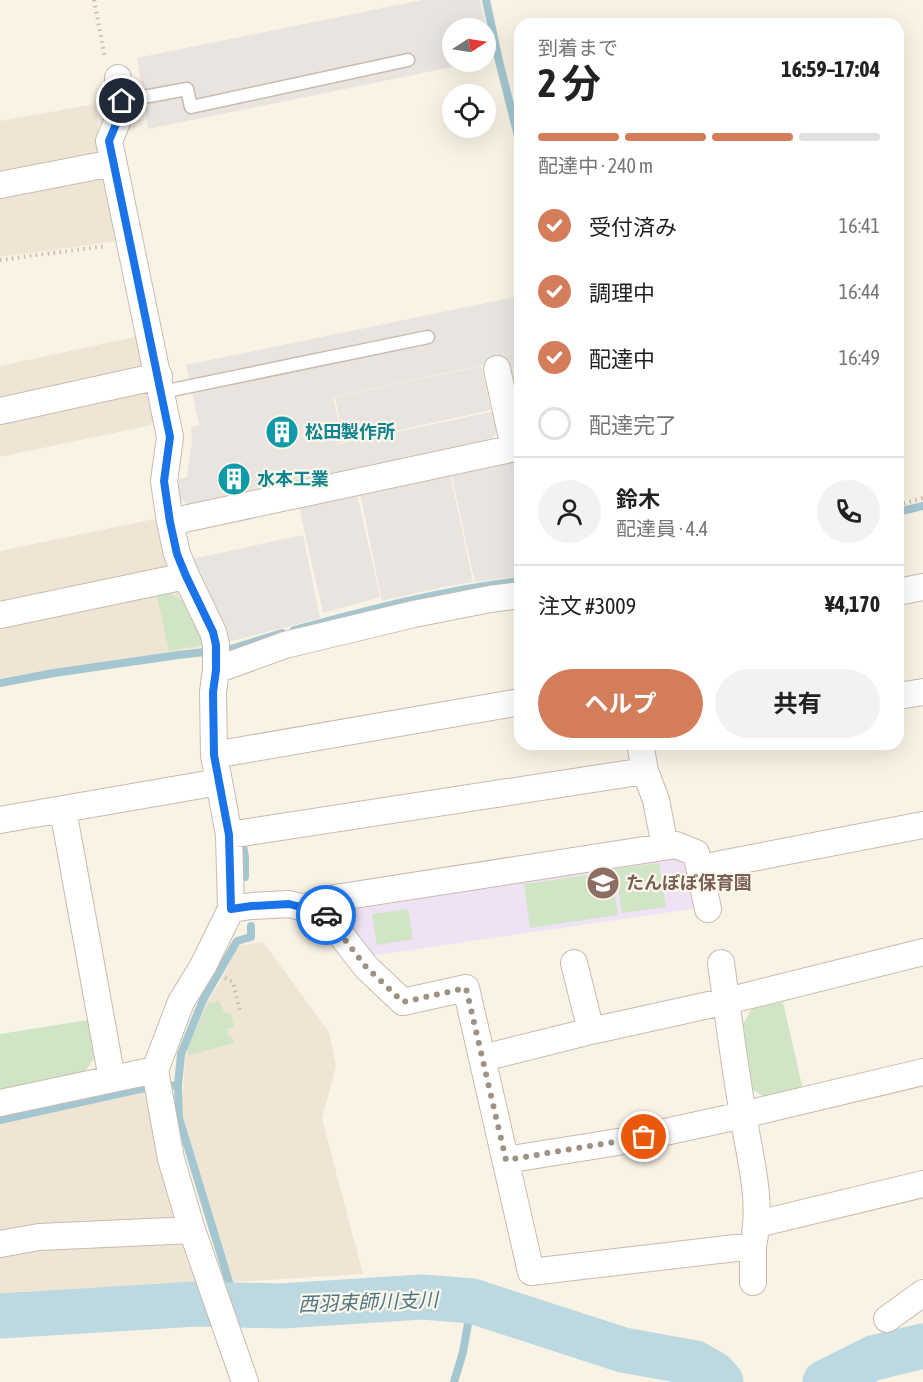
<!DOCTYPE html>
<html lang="ja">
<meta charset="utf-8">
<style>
body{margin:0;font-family:"Asap Condensed","Noto Sans JP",sans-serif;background:#f2f2f2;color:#222;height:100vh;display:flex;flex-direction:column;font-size:22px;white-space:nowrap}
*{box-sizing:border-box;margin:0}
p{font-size:20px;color:#767676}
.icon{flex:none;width:33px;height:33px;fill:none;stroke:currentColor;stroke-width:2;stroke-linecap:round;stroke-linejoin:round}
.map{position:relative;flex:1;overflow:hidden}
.panel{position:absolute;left:514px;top:18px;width:390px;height:732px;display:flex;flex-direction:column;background:#fff;border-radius:18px;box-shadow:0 6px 24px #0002}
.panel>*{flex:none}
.needle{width:39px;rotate:78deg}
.controls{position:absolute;left:442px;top:18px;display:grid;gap:12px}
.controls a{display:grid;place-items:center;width:54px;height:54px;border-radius:50%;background:#fff;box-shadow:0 6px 24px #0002;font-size:30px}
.pin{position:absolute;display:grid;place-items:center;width:51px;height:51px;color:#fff;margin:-26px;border:3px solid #fff;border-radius:50%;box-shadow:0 2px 6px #0007}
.courier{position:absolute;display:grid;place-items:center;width:60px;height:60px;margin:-30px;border:4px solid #1a73e8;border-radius:50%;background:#fff;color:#222;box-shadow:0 2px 8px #0007}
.summary em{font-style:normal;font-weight:700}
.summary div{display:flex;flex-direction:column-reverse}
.summary{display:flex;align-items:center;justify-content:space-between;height:102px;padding:0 24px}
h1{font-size:39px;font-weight:700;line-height:45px}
.bar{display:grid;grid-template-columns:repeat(4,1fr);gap:9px 6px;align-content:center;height:72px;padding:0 24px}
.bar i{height:8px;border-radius:4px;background:#e0e0e0}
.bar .current{background:#d37d5a}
.bar p{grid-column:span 4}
.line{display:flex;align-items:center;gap:15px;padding:0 24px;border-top:2px solid #e0e0e0}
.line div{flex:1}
.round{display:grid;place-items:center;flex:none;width:63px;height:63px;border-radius:32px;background:#f2f2f2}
ol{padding:0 24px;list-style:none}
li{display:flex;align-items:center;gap:18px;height:66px}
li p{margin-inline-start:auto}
li .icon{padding:6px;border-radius:50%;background:#d37d5a;color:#fff;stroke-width:4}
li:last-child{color:#767676}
li i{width:33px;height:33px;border:3px solid #e0e0e0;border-radius:50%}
.action{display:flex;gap:12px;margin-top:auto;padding:12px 24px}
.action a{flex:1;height:69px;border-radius:36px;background:#d37d5a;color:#fff;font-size:24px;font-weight:700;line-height:69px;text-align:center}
.action a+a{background:#f2f2f2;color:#222}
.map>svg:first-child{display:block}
</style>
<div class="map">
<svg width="923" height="1382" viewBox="0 0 923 1382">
<rect width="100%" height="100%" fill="#f9f3e5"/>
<path fill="#efe5d5" d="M95 104 118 241 0 257V121Z
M139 336 156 424 0 457V366Z
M159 518 209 646 0 678V551Z
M263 942 329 1032 336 1066 322 1119 363 1274 232 1282 182 1115 185 1054 206 1003 219 984 238 946Z
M149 1090 199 1285 0 1295V1123Z"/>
<path fill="#e9e4df" d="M422 0H480L493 58 486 60V28H453V62H477L148 129 137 58Z
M520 296V424L506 360 333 397 343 442 330 446 496 411 499 428 490 442 192 507 179 498 176 480 187 477 192 441 191 427 234 418 199 425 186 365Z
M481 366 491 410 344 442 335 397Z
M520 458V576L475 582 451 473Z
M450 474 473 582 443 587 382 601 360 493Z
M357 494 380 597 323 613 299 507Z
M303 535 320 618 228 642 207 598 192 559Z"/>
<path fill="#efe2f5" d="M674 856 685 858 698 908 370 956 335 913Z"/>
<path fill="#d0e4c6" d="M169 593 182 600 208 644 169 651 157 596Z
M659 863 666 907 622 913 615 869Z
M611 872 618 915 530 928 524 884Z
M408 909 413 939 377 945 372 914Z
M219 1001 224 1012 231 1014 234 1027 227 1029 229 1037H232L234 1043 189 1055 187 1049 208 1003Z
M783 1002 803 1090 767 1099 753 1090 743 1024 752 1009Z
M88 1020 94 1058 84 1073 0 1092V1034Z"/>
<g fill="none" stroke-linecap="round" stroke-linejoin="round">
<path stroke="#a4c6d0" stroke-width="8" d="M486 0 499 61 520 144
M898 512 923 506
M294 630C368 610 443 590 520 581
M0 683 54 673 178 655 231 649 282 633
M241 836 245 857V877
M0 1120 140 1089 178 1085
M236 1305 179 1118 178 1085 181 1054 190 1032 203 1000 237 941 251 937V926
M454 1382 463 1352 472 1301"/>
<path stroke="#bcd8e0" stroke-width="45" d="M0 1316 196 1304 281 1306 422 1297 472 1301 623 1350 695 1363 714 1374 721 1382
M825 1382 873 1358 923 1346"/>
<defs>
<path id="lane" d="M122 101 187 89 191 107 408 60
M162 392 428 337"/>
<path id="street" d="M118 78 123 107 109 141 170 437 164 481 170 522 177 554 186 576 213 632 216 645V670L213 692 214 755 229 835 231 909 203 966 181 1002 155 1070 171 1159 192 1230 245 1382
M0 185 113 163
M497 369 514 448
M0 411 159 376
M170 522 520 447
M898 592 923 587
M0 615 186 576
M216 670 285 645 414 614 490 599 520 595
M898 696 923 692
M640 744 645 771 656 800 665 846
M214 755 520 702
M63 810 112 1079
M0 820 219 782
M229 835 645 771
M700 868 923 825
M304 908 322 900 676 845 696 853 708 909
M231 909 252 906 289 904 324 913 366 967 403 1002 466 988 531 1272 753 1246V1282
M574 963 591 1031
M721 963C728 1013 734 1064 743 1114 750 1160 763 1200 753 1246
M483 1058 591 1031 727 1001 923 952
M0 1103 155 1070
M506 1160 624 1141 743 1115 923 1072
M757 1224 923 1184
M0 1244 39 1237 192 1230
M887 1319 923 1293"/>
</defs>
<use href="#lane" stroke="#c8bbad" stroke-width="15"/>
<use href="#street" stroke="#c8bbad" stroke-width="28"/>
<path stroke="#cfb8a4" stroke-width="4" stroke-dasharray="1.5 4.5" stroke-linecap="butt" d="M94 0 105 58
M0 260 106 246
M898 505 923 498
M225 978 233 982 240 1011"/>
<use href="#lane" stroke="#fff" stroke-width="12"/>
<use href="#street" stroke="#fff" stroke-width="26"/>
</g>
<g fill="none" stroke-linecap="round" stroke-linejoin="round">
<path stroke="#9f9183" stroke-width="6" stroke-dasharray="0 10.8" d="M326 915 366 967 403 1002 466 988 506 1160 644 1137"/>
<path stroke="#1a73e8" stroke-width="8" d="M122 101 123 107 109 141 170 437 164 481 170 522 177 554 186 576 213 632 216 645V670L213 692 214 755 229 835 231 909 252 906 289 904 324 913 326 915"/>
</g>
<defs>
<symbol id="building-disc" viewBox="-11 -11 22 22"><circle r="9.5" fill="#0f9aa8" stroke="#fcf7eb"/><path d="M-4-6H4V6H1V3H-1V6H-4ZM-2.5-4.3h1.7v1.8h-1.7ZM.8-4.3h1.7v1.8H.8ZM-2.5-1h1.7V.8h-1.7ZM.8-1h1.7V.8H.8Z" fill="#fff"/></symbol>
<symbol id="school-disc" viewBox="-11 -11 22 22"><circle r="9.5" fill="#8d6e63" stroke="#fcf7eb"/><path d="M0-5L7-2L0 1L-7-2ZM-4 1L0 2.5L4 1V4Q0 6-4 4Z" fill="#fff"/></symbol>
</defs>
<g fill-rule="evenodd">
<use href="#building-disc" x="263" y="413" width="38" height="38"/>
<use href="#building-disc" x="215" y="460" width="38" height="38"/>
<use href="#school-disc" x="584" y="864" width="38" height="38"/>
</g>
<g text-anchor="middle" stroke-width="4.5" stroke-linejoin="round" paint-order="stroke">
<g font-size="18" font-weight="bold" fill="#0d838f" stroke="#fcf7eb" text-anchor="start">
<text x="305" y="438">松田製作所</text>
<text x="257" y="485">水本工業</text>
</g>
<g font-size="18" font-weight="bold" fill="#785e54" stroke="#fcf7eb" text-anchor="start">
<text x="626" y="889">たんぽぽ保育園</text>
</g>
<g font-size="20" font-style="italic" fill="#4e7885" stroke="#fcf7eb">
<text transform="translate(368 1302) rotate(-2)" y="7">西羽束師川支川</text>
</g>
</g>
</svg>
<div class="controls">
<a><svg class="needle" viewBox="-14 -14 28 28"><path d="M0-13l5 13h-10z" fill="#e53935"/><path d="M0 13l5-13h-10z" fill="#767676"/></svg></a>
<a><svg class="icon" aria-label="locate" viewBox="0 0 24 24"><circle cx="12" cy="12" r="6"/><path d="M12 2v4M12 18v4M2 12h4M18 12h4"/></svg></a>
</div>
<div class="pin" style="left:644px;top:1137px;background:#ea580c"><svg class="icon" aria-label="bag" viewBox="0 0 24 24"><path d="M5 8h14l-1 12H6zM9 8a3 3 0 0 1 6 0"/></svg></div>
<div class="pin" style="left:122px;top:101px;background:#1f2937"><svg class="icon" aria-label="home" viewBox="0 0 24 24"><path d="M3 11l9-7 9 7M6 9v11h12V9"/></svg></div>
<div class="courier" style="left:326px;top:915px"><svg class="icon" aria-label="car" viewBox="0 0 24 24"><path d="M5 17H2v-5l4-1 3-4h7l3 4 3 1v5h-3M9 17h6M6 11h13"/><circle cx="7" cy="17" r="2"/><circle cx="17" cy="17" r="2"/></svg></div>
<section class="panel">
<div class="summary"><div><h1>2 分</h1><p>到着まで</p></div><em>16:59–17:04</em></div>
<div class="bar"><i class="current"></i><i class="current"></i><i class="current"></i><i></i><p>配達中 · 240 m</p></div>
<ol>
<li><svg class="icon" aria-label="check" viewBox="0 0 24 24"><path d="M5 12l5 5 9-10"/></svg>受付済み<p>16:41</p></li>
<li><svg class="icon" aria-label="check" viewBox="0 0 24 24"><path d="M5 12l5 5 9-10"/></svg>調理中<p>16:44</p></li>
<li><svg class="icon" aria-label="check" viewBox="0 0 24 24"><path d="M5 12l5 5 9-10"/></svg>配達中<p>16:49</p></li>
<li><i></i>配達完了</li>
</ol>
<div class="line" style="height:108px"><a class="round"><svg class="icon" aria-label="person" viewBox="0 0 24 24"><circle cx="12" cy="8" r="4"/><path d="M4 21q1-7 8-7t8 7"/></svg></a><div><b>鈴木</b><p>配達員 · 4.4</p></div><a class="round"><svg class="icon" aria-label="phone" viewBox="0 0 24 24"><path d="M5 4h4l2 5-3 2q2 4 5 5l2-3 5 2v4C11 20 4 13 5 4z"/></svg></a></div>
<div class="line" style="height:78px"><div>注文 #3009</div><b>¥4,170</b></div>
<div class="action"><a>ヘルプ</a><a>共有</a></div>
</section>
</div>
